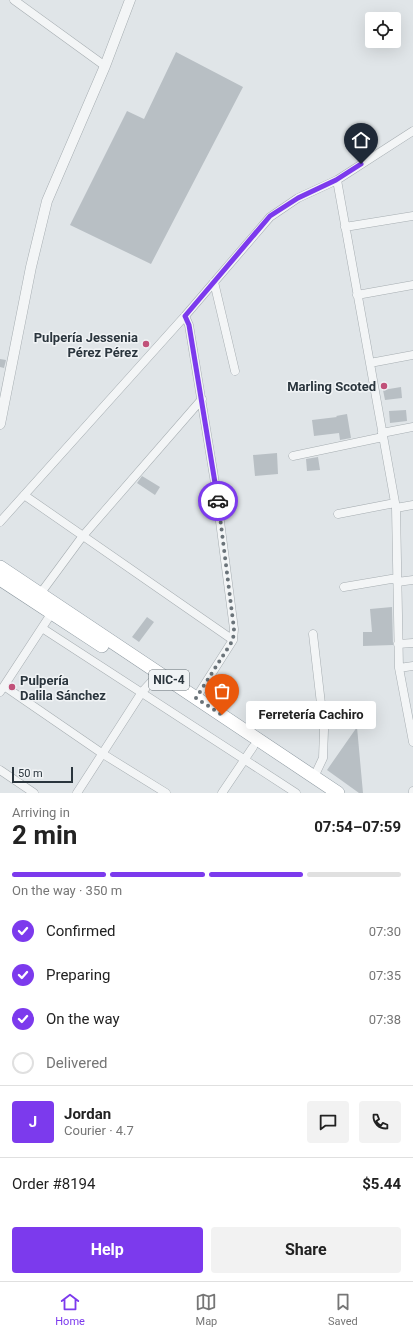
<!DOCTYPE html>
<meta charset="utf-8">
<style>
body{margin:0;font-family:Roboto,sans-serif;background:#f2f2f2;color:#222;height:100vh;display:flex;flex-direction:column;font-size:15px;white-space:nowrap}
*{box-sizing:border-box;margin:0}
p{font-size:13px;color:#767676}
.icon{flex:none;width:22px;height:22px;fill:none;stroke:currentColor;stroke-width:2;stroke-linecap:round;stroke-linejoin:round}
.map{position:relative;height:793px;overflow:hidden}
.details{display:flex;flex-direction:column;background:#fff;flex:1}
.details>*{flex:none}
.tools{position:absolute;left:365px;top:12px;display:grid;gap:8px}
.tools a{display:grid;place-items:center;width:36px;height:36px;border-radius:4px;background:#fff;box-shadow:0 4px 16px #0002;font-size:20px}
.scale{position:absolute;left:12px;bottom:10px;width:61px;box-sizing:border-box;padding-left:4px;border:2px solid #2a353d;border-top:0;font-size:11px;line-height:14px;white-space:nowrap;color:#2a353d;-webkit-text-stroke:3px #f0f3f5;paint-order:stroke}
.pin{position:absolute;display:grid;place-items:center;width:34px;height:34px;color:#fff;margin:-41px -17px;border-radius:50% 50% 50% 0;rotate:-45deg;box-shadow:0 0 4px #0007}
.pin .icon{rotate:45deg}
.courier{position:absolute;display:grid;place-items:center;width:40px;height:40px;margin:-20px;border:3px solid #7c3aed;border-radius:50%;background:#fff;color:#222;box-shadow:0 1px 5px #0007}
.bubble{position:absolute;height:28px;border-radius:4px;background:#fff;box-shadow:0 4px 16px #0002;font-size:13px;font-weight:700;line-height:28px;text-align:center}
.head em{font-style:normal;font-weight:700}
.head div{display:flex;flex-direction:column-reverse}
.head{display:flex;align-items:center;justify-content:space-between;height:68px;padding:0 12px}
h1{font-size:26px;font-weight:700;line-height:30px}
.bar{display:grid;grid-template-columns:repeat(4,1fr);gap:6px 4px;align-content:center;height:48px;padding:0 12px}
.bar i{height:5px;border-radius:3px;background:#e0e0e0}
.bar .on{background:#7c3aed}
.bar p{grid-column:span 4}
.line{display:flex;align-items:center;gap:10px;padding:0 12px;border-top:1px solid #e0e0e0}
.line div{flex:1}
.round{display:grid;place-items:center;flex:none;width:42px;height:42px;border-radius:4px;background:#f2f2f2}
ol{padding:0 12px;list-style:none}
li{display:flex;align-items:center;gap:12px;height:44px}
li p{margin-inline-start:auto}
li .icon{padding:4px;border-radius:50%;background:#7c3aed;color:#fff;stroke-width:4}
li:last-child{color:#767676}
li i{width:22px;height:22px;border:2px solid #e0e0e0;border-radius:50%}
.primary-button{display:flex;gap:8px;margin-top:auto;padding:8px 12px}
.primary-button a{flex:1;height:46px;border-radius:4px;background:#7c3aed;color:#fff;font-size:16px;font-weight:700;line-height:46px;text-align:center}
.primary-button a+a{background:#f2f2f2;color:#222}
.tabs{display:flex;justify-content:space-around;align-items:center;height:56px;border-top:1px solid #e0e0e0;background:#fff;font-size:11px;color:#767676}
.tabs a{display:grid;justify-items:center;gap:2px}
.tabs .on{color:#7c3aed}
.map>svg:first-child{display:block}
</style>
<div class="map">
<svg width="413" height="793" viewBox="0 0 413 793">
<rect width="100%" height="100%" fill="#e0e5e8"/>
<path fill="#b8bfc4" d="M176 52 243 87 151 264 70 225 127 111 144 119Z
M0 359 6 360 4 368 0 367Z
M401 387 402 398 385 400 383 390Z
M406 410 407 421 390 423 389 411Z
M347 414 351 438 340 440 339 433 314 436 312 420 337 417 336 416Z
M277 453 278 474 255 476 253 455Z
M318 457 320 470 307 471 306 459Z
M142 476 160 487 155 495 137 483Z
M392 607 393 645 363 646V632H372L370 609Z
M147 617 154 622 139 642 132 637Z
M357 727 363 793H359L327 770Z"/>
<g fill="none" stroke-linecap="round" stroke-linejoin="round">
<defs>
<path id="minor" d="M14 0 105 66
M337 180 396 508 399 668 413 742
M345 227 413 216
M214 282 235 371
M357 295 413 285
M185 316 189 325 215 483 234 629 233 640 196 698
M370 363 413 355
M382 433 413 427
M293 456 383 437
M24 495 233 640
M396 508 413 505
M338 514 395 503
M0 522 185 316 270 217 298 198 337 180 413 131
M397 582 413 580
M344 587 397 578
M40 594 82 537 202 399
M42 628 296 793
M313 634 324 730 323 758 314 777
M398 644 413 643
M399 668 413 666
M4 686 103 754 166 793
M0 692 51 614
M0 770 34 793
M77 793 142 692 153 680
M222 793 253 747
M413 793V791"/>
<path id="tertiary" d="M0 424 31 267 47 201 105 66 130 0"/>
<path id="trunk" d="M0 567 338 793
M0 579 102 646"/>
</defs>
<use href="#minor" stroke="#a6adb1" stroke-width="9"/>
<use href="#tertiary" stroke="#a6adb1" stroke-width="11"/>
<use href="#trunk" stroke="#89959d" stroke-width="14"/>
<use href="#minor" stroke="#f3f5f6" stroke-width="8"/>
<use href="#tertiary" stroke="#f3f5f6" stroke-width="10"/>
<use href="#trunk" stroke="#fff" stroke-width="13"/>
</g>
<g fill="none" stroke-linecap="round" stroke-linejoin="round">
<path stroke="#6a7379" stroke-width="4" stroke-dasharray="0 7.2" d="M218 501 234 629 233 640 196 698 222 715"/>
<path stroke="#7c3aed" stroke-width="5" d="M218 501 189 325 185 316 270 216 298 198 336 180 361 164"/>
</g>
<g fill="#c15179" stroke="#f0f3f5" stroke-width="1.5">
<circle cx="146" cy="344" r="4"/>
<circle cx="384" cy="386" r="4"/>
<circle cx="12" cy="687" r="4"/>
</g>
<g text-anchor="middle" stroke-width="3" stroke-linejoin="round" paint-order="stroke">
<rect fill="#f0f3f5" stroke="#656e74" stroke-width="1" x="149" y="670" width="40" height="20" rx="3"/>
<g font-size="12" font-weight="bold" fill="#2a353d">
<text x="169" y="684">NIC-4</text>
</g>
<g font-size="13" font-weight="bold" fill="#2a353d" stroke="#f0f3f5" text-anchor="end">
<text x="138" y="342">Pulpería Jessenia<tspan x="138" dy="15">Pérez Pérez</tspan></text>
<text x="376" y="391">Marling Scoted</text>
<text x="20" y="685" text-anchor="start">Pulpería<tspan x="20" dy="15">Dalila Sánchez</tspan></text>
</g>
</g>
</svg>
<div class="tools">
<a><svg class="icon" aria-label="locate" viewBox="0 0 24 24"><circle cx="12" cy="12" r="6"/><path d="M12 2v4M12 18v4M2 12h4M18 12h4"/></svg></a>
</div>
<div class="scale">50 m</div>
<div class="pin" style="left:222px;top:715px;background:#ea580c"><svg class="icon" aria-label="bag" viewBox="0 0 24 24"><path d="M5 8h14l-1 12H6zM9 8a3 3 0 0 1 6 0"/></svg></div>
<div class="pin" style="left:361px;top:164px;background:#1f2937"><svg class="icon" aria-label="home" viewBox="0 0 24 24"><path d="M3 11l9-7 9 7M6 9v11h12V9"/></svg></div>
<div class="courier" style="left:218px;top:501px"><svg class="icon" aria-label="car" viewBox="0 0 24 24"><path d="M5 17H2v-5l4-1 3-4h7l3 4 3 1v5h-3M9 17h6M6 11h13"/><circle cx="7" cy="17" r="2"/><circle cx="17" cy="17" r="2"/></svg></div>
<div class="bubble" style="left:246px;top:701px;width:130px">Ferretería Cachiro</div>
</div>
<section class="details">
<div class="head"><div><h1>2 min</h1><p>Arriving in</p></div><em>07:54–07:59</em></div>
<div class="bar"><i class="on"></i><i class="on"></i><i class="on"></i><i></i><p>On the way · 350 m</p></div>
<ol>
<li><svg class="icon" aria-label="check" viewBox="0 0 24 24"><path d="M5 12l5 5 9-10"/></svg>Confirmed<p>07:30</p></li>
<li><svg class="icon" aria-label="check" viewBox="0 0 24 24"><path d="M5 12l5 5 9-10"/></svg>Preparing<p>07:35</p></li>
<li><svg class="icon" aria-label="check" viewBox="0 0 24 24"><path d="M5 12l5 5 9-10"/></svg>On the way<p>07:38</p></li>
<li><i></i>Delivered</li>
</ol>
<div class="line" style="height:72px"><b class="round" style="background:#7c3aed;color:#fff">J</b><div><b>Jordan</b><p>Courier · 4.7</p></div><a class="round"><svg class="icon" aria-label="chat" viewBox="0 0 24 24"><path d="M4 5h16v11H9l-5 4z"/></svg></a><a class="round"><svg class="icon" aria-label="phone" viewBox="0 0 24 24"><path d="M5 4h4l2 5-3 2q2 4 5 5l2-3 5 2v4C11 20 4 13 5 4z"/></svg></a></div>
<div class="line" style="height:52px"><div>Order #8194</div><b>$5.44</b></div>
<div class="primary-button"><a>Help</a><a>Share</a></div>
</section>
<nav class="tabs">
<a class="on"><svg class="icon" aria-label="home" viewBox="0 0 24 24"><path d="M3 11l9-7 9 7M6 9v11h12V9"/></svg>Home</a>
<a><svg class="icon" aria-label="map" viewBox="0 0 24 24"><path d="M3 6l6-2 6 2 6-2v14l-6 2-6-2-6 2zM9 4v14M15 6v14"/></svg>Map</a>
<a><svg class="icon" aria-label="saved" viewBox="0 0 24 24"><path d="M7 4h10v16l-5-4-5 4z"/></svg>Saved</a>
</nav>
